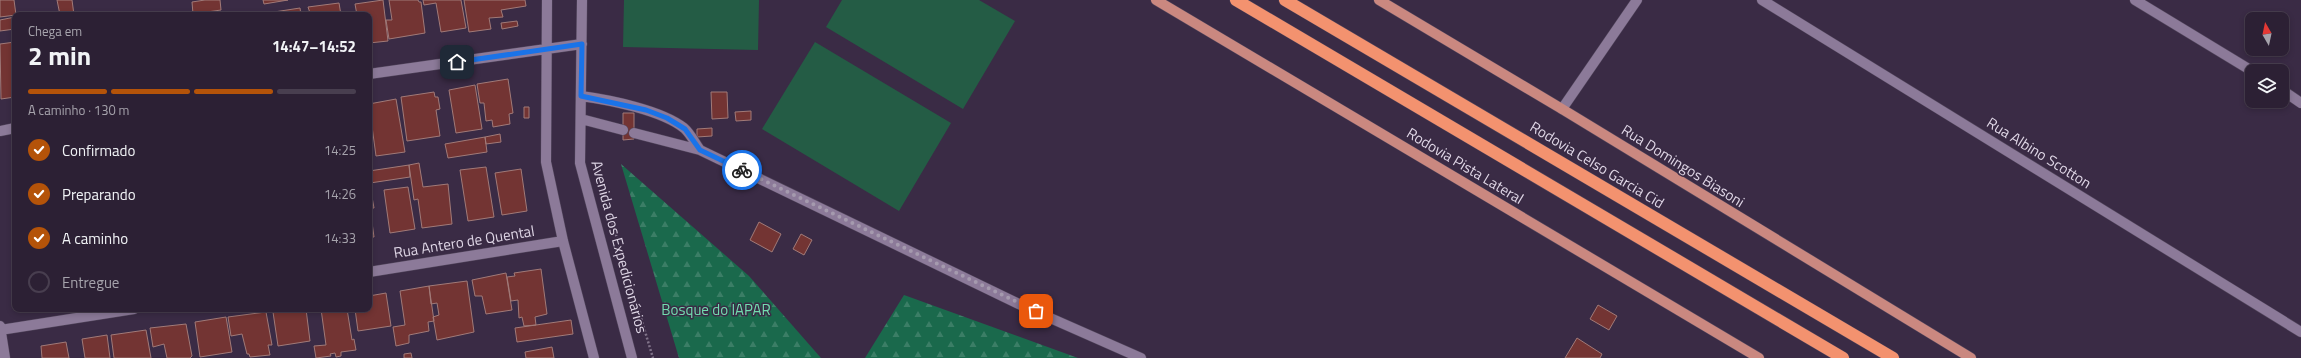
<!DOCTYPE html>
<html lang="pt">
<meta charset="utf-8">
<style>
body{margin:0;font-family:"Titillium Web",sans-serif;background:#34283c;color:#f1f3f6;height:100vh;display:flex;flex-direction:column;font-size:15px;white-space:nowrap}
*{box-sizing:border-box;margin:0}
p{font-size:13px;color:#a6a3ac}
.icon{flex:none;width:22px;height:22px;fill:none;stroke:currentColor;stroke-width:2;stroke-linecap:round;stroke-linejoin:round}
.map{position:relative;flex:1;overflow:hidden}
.side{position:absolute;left:12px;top:12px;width:360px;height:300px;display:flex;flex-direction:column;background:#2c2034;border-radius:8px;box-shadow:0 2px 6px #0003,0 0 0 1px #483e4f}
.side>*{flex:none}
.needle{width:26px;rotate:351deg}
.buttons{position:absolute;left:2245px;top:12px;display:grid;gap:8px}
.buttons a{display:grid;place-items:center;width:44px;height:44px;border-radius:8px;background:#2c2034;box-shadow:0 2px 6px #0003,0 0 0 1px #483e4f;font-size:20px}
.pin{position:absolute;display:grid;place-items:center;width:34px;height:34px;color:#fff;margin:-17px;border-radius:8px;box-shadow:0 2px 6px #0006}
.courier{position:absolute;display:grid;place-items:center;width:40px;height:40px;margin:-20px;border:3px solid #1a73e8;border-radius:50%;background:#fff;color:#222;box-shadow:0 1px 5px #0007}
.overview em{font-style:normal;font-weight:700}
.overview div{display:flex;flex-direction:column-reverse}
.overview{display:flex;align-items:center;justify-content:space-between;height:68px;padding:0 16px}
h1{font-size:26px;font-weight:700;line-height:30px}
.bar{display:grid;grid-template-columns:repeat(4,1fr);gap:6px 4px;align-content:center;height:48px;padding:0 16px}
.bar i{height:5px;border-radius:3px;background:#483e4f}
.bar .on{background:#b45309}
.bar p{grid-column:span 4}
ol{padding:0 16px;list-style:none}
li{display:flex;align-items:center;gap:12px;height:44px}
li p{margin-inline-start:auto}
li .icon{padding:4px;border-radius:50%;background:#b45309;color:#fff;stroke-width:4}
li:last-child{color:#a6a3ac}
li i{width:22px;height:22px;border:2px solid #483e4f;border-radius:50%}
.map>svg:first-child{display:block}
</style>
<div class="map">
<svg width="2301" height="358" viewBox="0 0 2301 358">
<defs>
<pattern id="forest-firs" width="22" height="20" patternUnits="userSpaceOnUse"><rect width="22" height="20" fill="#1a694c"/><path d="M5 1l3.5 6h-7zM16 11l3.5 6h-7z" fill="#3b7e66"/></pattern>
</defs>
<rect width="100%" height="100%" fill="#3a2b45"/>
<path fill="url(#forest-firs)" d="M621 164 749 276 821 358H679Z
M904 295 1078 358H865Z"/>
<path fill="#245c45" d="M624 0H759L758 50 623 47Z
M842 0H979L1015 21 963 109 826 27Z
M815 42 951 123 899 211 762 129Z"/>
<path fill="#733433" stroke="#a17a78" d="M0 0H14L16 15 0 17Z
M57 0H72L74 15H60Z
M205 0H220L221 10 193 14 192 2Z
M263 0H288L264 4Z
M383 0 388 41 369 43V15H357L355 4Z
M389 0H418L419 2H421L425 33 389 39 386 20H392Z
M423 0H461L466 28 441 32 436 3 424 5Z
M464 0H525L526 6 501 10 503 17 489 18 491 29 469 32Z
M339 3 341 15H305L310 13 308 7Z
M300 8 301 15H275L274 12Z
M263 12V15H245Z
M15 17V29L0 31V20Z
M517 21 518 26 502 29 501 23Z
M15 42V97L1 99 0 44Z
M508 79 513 113 509 114 510 124 493 127 492 120 486 121 484 103H480L477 84Z
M475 85 482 129 456 133 449 90Z
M434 92 435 97H438L440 109 436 110 440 136 407 141 401 97Z
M711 92H727L728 118 712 119Z
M396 99 405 152 376 156 369 104Z
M524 107H529V118H524Z
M751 111V120L736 121 735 112Z
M623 113H634V139L623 140Z
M712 128V136L697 137V129Z
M500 134 501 142 486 144 485 137Z
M485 137 487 152 448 158 445 144Z
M419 163 423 187 448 184 452 224 422 228 418 199 414 200 409 165Z
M409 165 410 177 370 183 369 171Z
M486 167 494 217 468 221 460 170Z
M521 169 527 211 502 215 495 173Z
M408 187 415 229 390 233 384 190Z
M372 197 374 208H370L374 237H369V198Z
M759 222 781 234 772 252 750 240Z
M801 234 812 240 804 255 793 249Z
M541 269 547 314 535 317 536 325 524 326 522 317 519 318 518 300 511 301 507 277 515 276 514 273Z
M506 273 512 310 486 314 482 296H475L472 280Z
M467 281 474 332 437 340 433 317 439 315 437 303 431 304 429 286Z
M429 286 434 321 428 322 429 331 409 335V343L396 346 393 327 405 325 400 291Z
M386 293 391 326 358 331 355 309H369V296Z
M1598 305 1617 316 1609 330 1590 319Z
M292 309H306L310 341 278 346 273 312Z
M321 309H347L352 340 354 339 356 350 341 352V356L336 357 335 353 330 354 331 356 316 358 314 346 326 345Z
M266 312 272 345H268L270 355 250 357 249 354H247L242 334 231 336 228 317Z
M226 317 232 352 200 357 195 322Z
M571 320 573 334 517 342 515 328Z
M186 324 192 356 190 358H167L164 344 153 347 150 328Z
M146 330 151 358H114L111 335Z
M107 335 110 358H85L82 339Z
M1577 338 1602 354 1600 358H1565Z
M66 342 69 358H42L41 346Z
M552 347 554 358H526L525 352Z
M411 353 412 358H404V354Z"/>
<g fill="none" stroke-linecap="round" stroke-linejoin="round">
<defs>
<path id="minor" d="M547 0 546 162 563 241 594 358
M582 0 580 163 632 358
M1762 0 2301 332
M2135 0 2252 71
M369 74 582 44
M2282 90 2301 103
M581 96C610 100 661 110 684 128 690 133 695 143 700 150
M1562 109 1637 0
M581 119 623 130
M0 131 15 128
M634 133 700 150 1023 306 1141 358
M369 272 563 241
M0 326 5 358
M0 330 134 309"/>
<path id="major" d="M1156 0 1759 358
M1379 0 1562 109 1971 358"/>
<path id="highway" d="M1236 0 1843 358
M1285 0 1893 358"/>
</defs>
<use href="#minor" stroke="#52465c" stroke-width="11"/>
<use href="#major" stroke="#52465c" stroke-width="11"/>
<use href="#highway" stroke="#52465c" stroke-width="13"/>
<path stroke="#807389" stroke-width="2.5" stroke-dasharray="2 2" stroke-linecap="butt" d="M610 215 653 358"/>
<use href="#minor" stroke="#8c7a99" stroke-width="10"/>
<use href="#major" stroke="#ca8880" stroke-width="10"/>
<use href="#highway" stroke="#f3926f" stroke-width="12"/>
</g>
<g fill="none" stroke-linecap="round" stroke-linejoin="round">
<path stroke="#a59aae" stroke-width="4" stroke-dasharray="0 7.2" d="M742 170 1036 311"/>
<path stroke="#1a73e8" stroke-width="5" d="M457 62 582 44 581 96 646 110 667 118 685 129 700 150 742 170"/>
</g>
<g text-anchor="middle" stroke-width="3" stroke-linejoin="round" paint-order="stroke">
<g font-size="15" fill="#dfd6e6" stroke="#3a2b45">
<text transform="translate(2039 153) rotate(32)" y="5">Rua Albino Scotton</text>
<text transform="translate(1597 165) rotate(31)" y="5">Rodovia Celso Garcia Cid</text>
<text transform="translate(1465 166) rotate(31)" y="5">Rodovia Pista Lateral</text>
<text transform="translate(1683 166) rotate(32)" y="5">Rua Domingos Biasoni</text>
<text transform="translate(464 242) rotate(-9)" y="5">Rua Antero de Quental</text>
<text transform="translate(619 247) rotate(75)" y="5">Avenida dos Expedicionários</text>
</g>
<g font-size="15" fill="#73dcaf" stroke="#3a2b45">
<text x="716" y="315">Bosque do IAPAR</text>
</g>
</g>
</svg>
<div class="buttons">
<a><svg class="needle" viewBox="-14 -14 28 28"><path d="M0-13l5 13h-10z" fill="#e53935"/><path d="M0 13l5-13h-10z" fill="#a6a3ac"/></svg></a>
<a><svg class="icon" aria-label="layers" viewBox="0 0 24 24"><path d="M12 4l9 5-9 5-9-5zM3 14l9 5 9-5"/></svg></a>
</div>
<div class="pin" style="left:1036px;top:311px;background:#ea580c"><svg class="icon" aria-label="bag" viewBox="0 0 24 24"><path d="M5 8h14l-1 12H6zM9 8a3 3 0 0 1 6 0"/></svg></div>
<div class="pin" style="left:457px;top:62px;background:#1f2937"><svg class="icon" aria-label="home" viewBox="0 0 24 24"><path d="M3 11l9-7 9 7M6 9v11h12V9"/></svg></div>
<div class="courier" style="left:742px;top:170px"><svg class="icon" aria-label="bike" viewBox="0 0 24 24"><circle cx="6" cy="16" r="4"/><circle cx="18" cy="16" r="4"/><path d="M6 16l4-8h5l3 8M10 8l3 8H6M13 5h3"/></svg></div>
<section class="side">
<div class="overview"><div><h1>2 min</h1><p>Chega em</p></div><em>14:47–14:52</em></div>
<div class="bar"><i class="on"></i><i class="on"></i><i class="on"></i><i></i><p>A caminho · 130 m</p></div>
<ol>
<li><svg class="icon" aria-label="check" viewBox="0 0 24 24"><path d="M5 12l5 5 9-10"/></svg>Confirmado<p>14:25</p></li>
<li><svg class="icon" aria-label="check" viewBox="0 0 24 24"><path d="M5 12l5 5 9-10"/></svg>Preparando<p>14:26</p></li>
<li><svg class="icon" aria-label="check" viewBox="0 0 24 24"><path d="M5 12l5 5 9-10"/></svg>A caminho<p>14:33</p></li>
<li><i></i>Entregue</li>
</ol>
</section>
</div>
